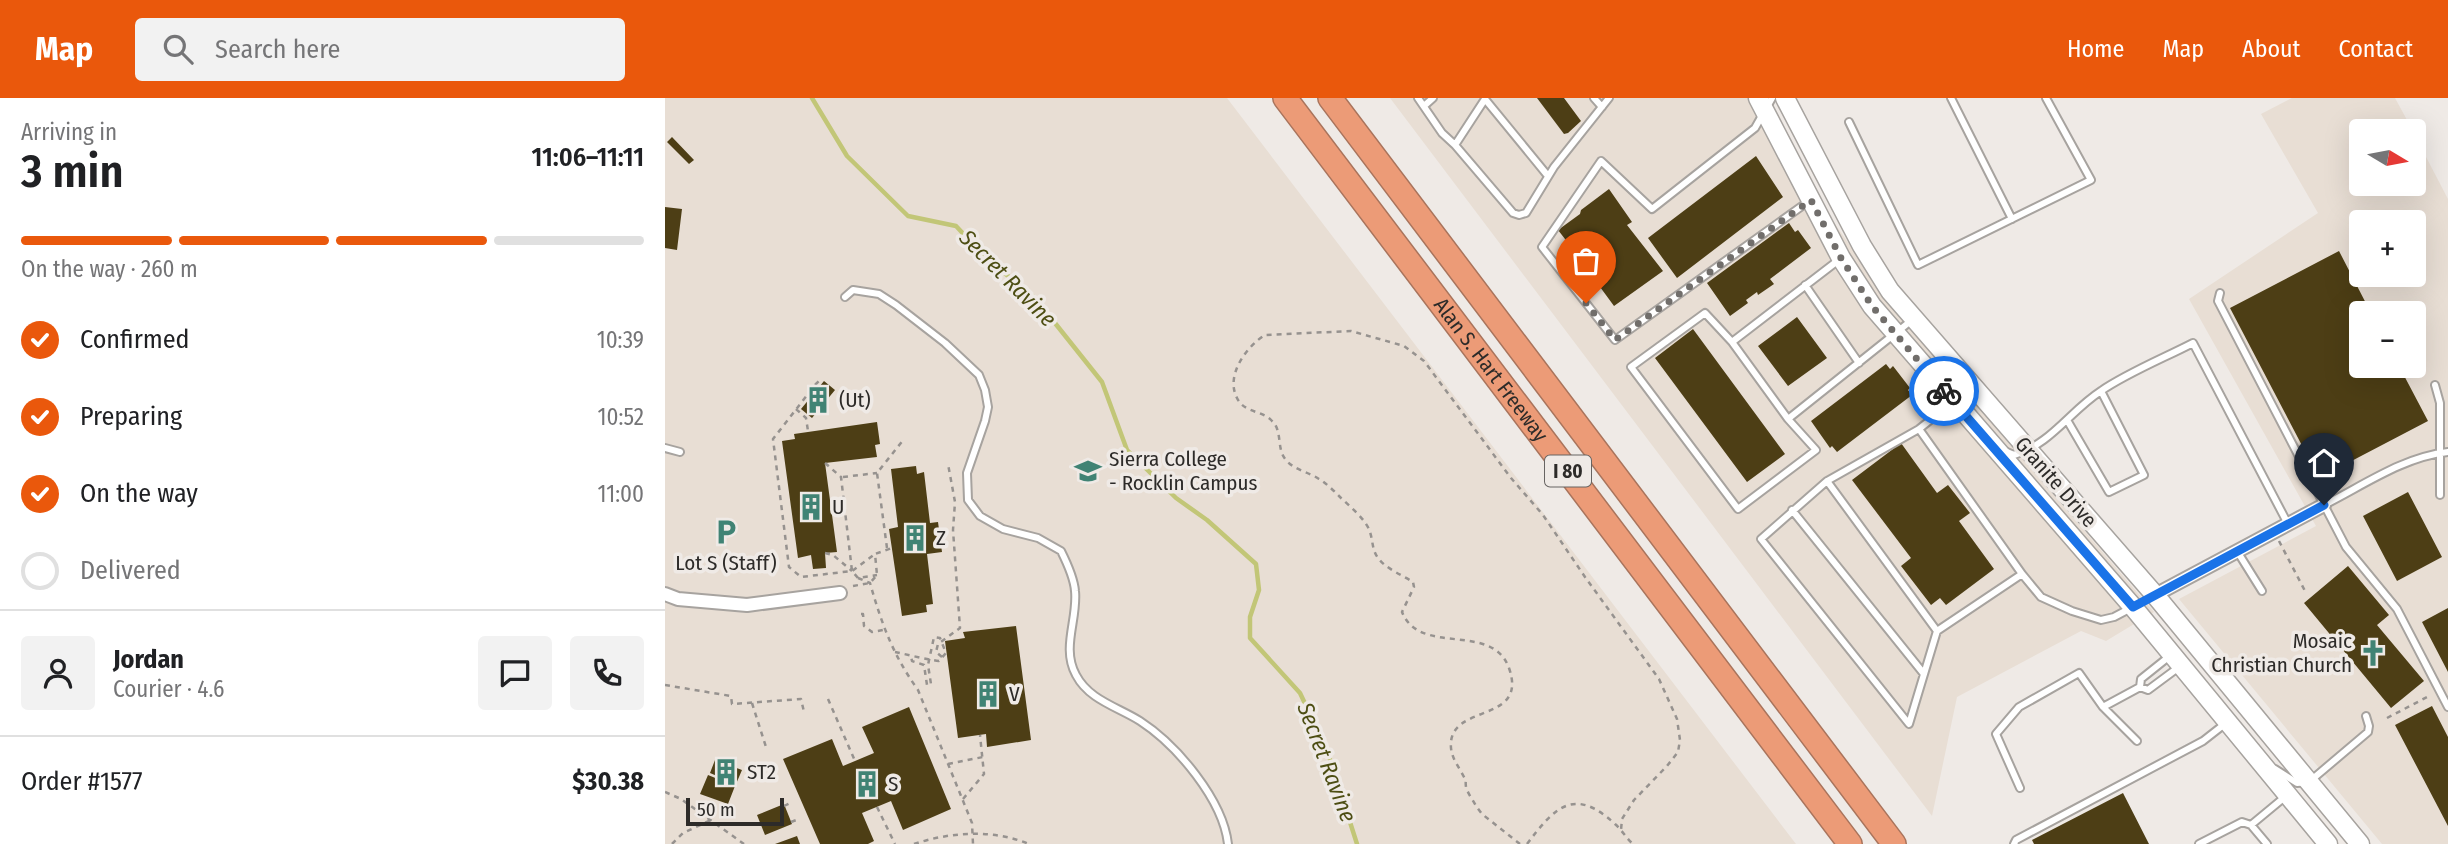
<!DOCTYPE html>
<meta charset="utf-8">
<style>
body{margin:0;font-family:"Fira Sans Condensed",sans-serif;background:#f2f2f2;color:#202124;height:100vh;display:flex;flex-direction:column;font-size:26px;white-space:nowrap}
*{box-sizing:border-box;margin:0}
p{font-size:23px;color:#757577}
.icon{flex:none;width:38px;height:38px;fill:none;stroke:currentColor;stroke-width:2;stroke-linecap:round;stroke-linejoin:round}
.map{position:relative;flex:1;overflow:hidden}
.drawer{display:flex;flex-direction:column;background:#fff;width:665px}
.drawer>*{flex:none}
.needle{width:46px;rotate:100deg}
.buttons{position:absolute;left:1684px;top:21px;display:grid;gap:14px}
.buttons a{display:grid;place-items:center;width:77px;height:77px;border-radius:7px;background:#fff;box-shadow:0 7px 28px #0002;font-size:35px}
.scale{position:absolute;left:21px;bottom:18px;width:98px;box-sizing:border-box;padding-left:7px;border:4px solid #2d2b29;border-top:0;font-size:19px;line-height:24px;white-space:nowrap;color:#2d2b29;-webkit-text-stroke:5px #efeae6;paint-order:stroke}
.pin{position:absolute;display:grid;place-items:center;width:60px;height:60px;color:#fff;margin:-72px -30px;border-radius:50% 50% 50% 0;rotate:-45deg;box-shadow:0 0 7px #0007}
.pin .icon{rotate:45deg}
.courier{position:absolute;display:grid;place-items:center;width:70px;height:70px;margin:-35px;border:5px solid #1a73e8;border-radius:50%;background:#fff;color:#222;box-shadow:0 2px 9px #0007}
.headline em{font-style:normal;font-weight:600}
.headline div{display:flex;flex-direction:column-reverse}
.headline{display:flex;align-items:center;justify-content:space-between;height:119px;padding:0 21px}
h1{font-size:46px;font-weight:600;line-height:52px}
.bar{display:grid;grid-template-columns:repeat(4,1fr);gap:10px 7px;align-content:center;height:84px;padding:0 21px}
.bar i{height:9px;border-radius:5px;background:#e0e0e0}
.bar .on{background:#ea580c}
.bar p{grid-column:span 4}
.line{display:flex;align-items:center;gap:18px;padding:0 21px;border-top:2px solid #e0e0e0}
.line div{flex:1}
.round{display:grid;place-items:center;flex:none;width:74px;height:74px;border-radius:7px;background:#f2f2f2}
ol{padding:0 21px;list-style:none}
li{display:flex;align-items:center;gap:21px;height:77px}
li p{margin-inline-start:auto}
li .icon{padding:7px;border-radius:50%;background:#ea580c;color:#fff;stroke-width:4}
li:last-child{color:#757577}
li i{width:38px;height:38px;border:4px solid #e0e0e0;border-radius:50%}
header{display:flex;align-items:center;gap:42px;box-sizing:border-box;height:98px;padding:0 35px;background:#ea580c;color:#fff}
header strong{font-size:33px}
nav{display:flex;gap:38px;margin-inline-start:auto;font-size:24px}
.search{width:490px;height:63px;background:#f2f2f2;display:flex;align-items:center;gap:18px;box-sizing:border-box;padding:0 24px;border-radius:7px;color:#757577;font-size:26px}
main{display:flex;flex:1;min-height:0}
.map>svg:first-child{display:block}
</style>
<header>
<strong>Map</strong>
<div class="search"><svg class="icon" aria-label="search" viewBox="0 0 24 24"><circle cx="10" cy="10" r="6"/><path d="M15 15l6 6"/></svg>Search here</div>
<nav><a>Home</a><a>Map</a><a>About</a><a>Contact</a></nav>
</header>
<main>
<section class="drawer">
<div class="headline"><div><h1>3 min</h1><p>Arriving in</p></div><em>11:06–11:11</em></div>
<div class="bar"><i class="on"></i><i class="on"></i><i class="on"></i><i></i><p>On the way · 260 m</p></div>
<ol>
<li><svg class="icon" aria-label="check" viewBox="0 0 24 24"><path d="M5 12l5 5 9-10"/></svg>Confirmed<p>10:39</p></li>
<li><svg class="icon" aria-label="check" viewBox="0 0 24 24"><path d="M5 12l5 5 9-10"/></svg>Preparing<p>10:52</p></li>
<li><svg class="icon" aria-label="check" viewBox="0 0 24 24"><path d="M5 12l5 5 9-10"/></svg>On the way<p>11:00</p></li>
<li><i></i>Delivered</li>
</ol>
<div class="line" style="height:126px"><a class="round"><svg class="icon" aria-label="person" viewBox="0 0 24 24"><circle cx="12" cy="8" r="4"/><path d="M4 21q1-7 8-7t8 7"/></svg></a><div><b>Jordan</b><p>Courier · 4.6</p></div><a class="round"><svg class="icon" aria-label="chat" viewBox="0 0 24 24"><path d="M4 5h16v11H9l-5 4z"/></svg></a><a class="round"><svg class="icon" aria-label="phone" viewBox="0 0 24 24"><path d="M5 4h4l2 5-3 2q2 4 5 5l2-3 5 2v4C11 20 4 13 5 4z"/></svg></a></div>
<div class="line" style="height:91px"><div>Order #1577</div><b>$30.38</b></div>
</section>
<div class="map">
<svg width="1783" height="746" viewBox="0 0 1783 746">
<rect width="100%" height="100%" fill="#efeae6"/>
<path fill="#e8ded4" fill-rule="evenodd" d="M0 0H562L1131 746H0Z
M725 0H1103L1168 123 1229 211 1489 514 1441 543 1416 533 1292 599 1267 718Z
M1627 0H1730L1748 33H1696V86H1748V34L1783 101V746H1717L1514 501 1651 428 1524 201 1653 115 1596 16ZM1696 124H1748V177H1696ZM1696 215H1748V268H1696Z"/>
<g fill="none" stroke-linecap="round" stroke-linejoin="round">
<path stroke="#c2c677" stroke-width="4.5" d="M147 0 182 58 243 118 291 128 321 160 370 200 437 284 462 352 511 400 542 422 591 466 594 492 585 519V540L635 595 662 652 692 746"/>
</g>
<path fill="#4d3e15" d="M872 0H899L916 23 903 35 899 36Z
M7 39 29 62 24 66 2 44Z
M1091 58 1118 99 1012 180 983 140Z
M944 91 967 124 962 127 998 173 949 208 927 178 928 177 893 132 915 116 916 112Z
M0 109 17 111 12 152 0 150Z
M1124 125 1130 134 1133 132 1146 150 1105 181 1109 186 1093 197 1092 194 1081 202 1083 205 1065 218 1042 185Z
M1674 153 1706 215H1696V268H1734L1763 323 1654 380 1565 210Z
M1132 219 1162 260 1123 288 1093 248Z
M1028 231 1120 356 1082 384 990 260Z
M1221 266 1225 271 1228 268 1245 290 1243 292 1247 297 1172 354 1167 348 1165 350 1146 323Z
M159 283 170 292 147 320 136 311Z
M212 324 215 346 210 347 212 359 160 365 172 454 160 455 161 470 148 471 146 457 133 460 117 343 130 341 129 336Z
M1236 345 1272 395 1283 387 1305 415 1294 423 1329 471 1281 507 1275 500 1266 507 1236 468 1246 460 1187 382Z
M251 368 252 376 259 374 265 425 273 424 277 454 262 456 268 506 261 507 262 514 237 518 224 431 233 429 226 371Z
M1743 394 1777 459 1732 483 1698 418Z
M1683 468 1724 517 1712 527 1759 583 1726 610 1639 505Z
M1783 510V574L1757 524Z
M351 528 366 642 322 649 321 636 293 640 280 543 300 540 298 534Z
M1767 608 1783 639V728L1730 627Z
M244 609 286 711 238 732 226 703 197 715 209 743 203 746H155L118 661 167 641 178 668 190 663 209 655 197 629Z
M50 662 77 672 71 686 45 675Z
M43 677 70 688 63 706 35 696Z
M1458 695 1484 746H1369L1367 742Z
M119 706 127 726 100 737 92 717Z
M132 738 135 746H110Z"/>
<g fill="none" stroke-linecap="round" stroke-linejoin="round">
<defs>
<path id="lane" d="M753 0 777 35 790 47 848 115 854 117 861 115 889 69 944 0
M929 0 937 9
M1107 0 1090 30 987 111 936 63 877 149 950 242 1144 103
M1286 0 1347 121
M759 8 768 0
M1184 24 1253 167 1426 82 1381 0
M790 47 820 1 883 78
M1175 161 1067 244 1040 215 966 269 1073 411 1151 352 1123 321 1247 222
M1140 187 1194 265
M1555 195 1553 203 1681 449 1732 511 1783 609
M180 199 188 192 214 196 231 207 280 245 314 277 320 292 323 309 320 323 302 375 303 402 315 418 338 431 373 440 396 453C402 465 409 480 410 493 413 521 396 550 411 577 424 602 453 609 475 623 512 647 558 702 563 746
M1067 244 1123 321
M1770 287 1775 305V397
M1402 322 1444 394 1479 377 1436 293
M1254 331 1357 476
M0 350 15 354
M1342 354 1349 357C1386 346 1405 313 1436 293 1462 275 1499 260 1528 245L1623 426
M1162 383 1254 331 1288 304
M1659 407C1699 387 1738 359 1783 354
M1127 412 1259 576
M1572 453 1597 493
M1272 533 1162 383 1096 441 1244 626 1272 533 1357 476 1376 499 1407 513 1436 522 1449 519 1466 510
M1475 589 1476 581 1506 557
M1438 609 1472 643
M1610 671 1632 685 1644 684 1703 634 1704 628 1701 618
M1355 690 1331 636 1354 609 1414 575 1438 609 1475 589 1483 592 1514 569
M1586 727 1621 698
M1349 746 1351 742 1538 643 1561 625
M1534 746 1577 724 1586 727 1602 746"/>
<path id="street" d="M0 496 13 501 82 507 175 495
M1490 497 1659 407"/>
<path id="secondary" d="M1093 0 1176 160 1207 208 1468 509 1663 746
M1120 0 1197 148 1225 193 1490 497 1695 746"/>
<g id="highway">
<path id="s1" d="M620 0 1185 746"/>
<path d="M665 0 1229 746"/>
</g>
</defs>
<use href="#lane" stroke="#a7a39f" stroke-width="10"/>
<use href="#street" stroke="#a7a39f" stroke-width="16"/>
<use href="#secondary" stroke="#a7a39f" stroke-width="21"/>
<use href="#highway" stroke="#a9745c" stroke-width="26"/>
<path stroke="#96928f" stroke-width="2.5" stroke-dasharray="5 5" stroke-linecap="butt" d="M150 287 157 280
M153 291 150 287 108 341 124 469 136 479 187 473 210 456
M131 311 141 320 143 333
M160 365 176 379 187 473 193 480 212 477
M178 379 212 375
M1614 443 1640 493
M222 450 212 375 239 341
M160 455 168 457 187 473
M193 480 205 485C217 527 228 557 253 592L307 725 308 746
M188 488 205 485 212 477 210 456 227 450
M196 516H198L199 528 207 534 218 532
M230 554C244 557 259 561 274 563L281 555 275 540 269 539 263 567 266 586 262 587 259 567 247 563 246 558
M277 559 271 554 273 546 295 530 288 432 290 404 283 366
M0 587 66 598 67 606 136 601 139 614
M163 601 190 663
M87 605 101 649
M1722 620 1766 597
M283 666 318 659
M0 694 16 701 79 746
M298 701 319 676 315 637
M119 708 127 704
M212 709 230 746
M126 724 134 721
M7 746 18 735 46 722
M249 746C285 734 328 731 364 746
M855 746 817 716 811 708C808 702 803 696 801 689 800 682 802 685 799 679 794 669 787 661 786 650 782 604 864 627 844 570 827 523 755 559 737 514L749 489 748 484C737 477 720 470 713 460 707 452 708 443 705 434 701 421 684 408 674 398 668 392 661 385 654 381 644 374 629 372 621 362 611 351 618 333 607 323 597 312 579 315 572 300 560 277 582 248 600 237L686 233 739 248 759 263 846 380 878 417 920 479 994 581 1012 621 1015 642 1013 654 1002 668 969 702 957 721 956 732
M862 746C890 709 909 688 950 726 957 732 961 740 968 746"/>
<use href="#lane" stroke="#fff" stroke-width="6"/>
<use href="#street" stroke="#fff" stroke-width="12"/>
<use href="#secondary" stroke="#fff" stroke-width="18"/>
<use href="#highway" stroke="#ec9b77" stroke-width="23"/>
</g>
<g fill="none" stroke-linecap="round" stroke-linejoin="round">
<path stroke="#716e6b" stroke-width="7" stroke-dasharray="0 12.6" d="M921 205 950 242 1146 102 1176 160 1207 208 1279 293"/>
<path stroke="#1a73e8" stroke-width="9" d="M1279 293 1468 509 1659 407"/>
</g>
<defs>
<symbol id="building-bare" viewBox="-9 -9 18 18"><path d="M-4-6H4V6H1V3H-1V6H-4ZM-2.5-4.3h1.7v1.8h-1.7ZM.8-4.3h1.7v1.8H.8ZM-2.5-1h1.7V.8h-1.7ZM.8-1h1.7V.8H.8Z" fill="#408374" stroke="#efeae6" stroke-width="2.5" paint-order="stroke"/></symbol>
<symbol id="university-bare" viewBox="-9 -9 18 18"><path d="M0-5L7-2L0 1L-7-2ZM-4 1L0 2.5L4 1V4Q0 6-4 4Z" fill="#408374" stroke="#efeae6" stroke-width="2.5" paint-order="stroke"/></symbol>
<symbol id="parking-bare" viewBox="-9 -9 18 18"><path d="M-3.5-5.5H1a3.5 3.5 0 0 1 0 7H-1V5.5H-3.5ZM-1-3.4V-.6H.8a1.4 1.4 0 0 0 0-2.8Z" fill="#408374" stroke="#efeae6" stroke-width="2.5" paint-order="stroke"/></symbol>
<symbol id="church-bare" viewBox="-9 -9 18 18"><path d="M-1.2-6h2.4v3.5h3.3v2.4h-3.3V6h-2.4V-.1h-3.3v-2.4h3.3Z" fill="#408374" stroke="#efeae6" stroke-width="2.5" paint-order="stroke"/></symbol>
</defs>
<g fill-rule="evenodd">
<use href="#building-bare" x="134" y="283" width="38" height="38"/>
<use href="#university-bare" x="404" y="354" width="38" height="38"/>
<use href="#building-bare" x="127" y="390" width="38" height="38"/>
<use href="#parking-bare" x="42" y="415" width="38" height="38"/>
<use href="#building-bare" x="231" y="421" width="38" height="38"/>
<use href="#church-bare" x="1689" y="536" width="38" height="38"/>
<use href="#building-bare" x="304" y="577" width="38" height="38"/>
<use href="#building-bare" x="42" y="655" width="38" height="38"/>
<use href="#building-bare" x="183" y="667" width="38" height="38"/>
</g>
<g text-anchor="middle" stroke-width="7" stroke-linejoin="round" paint-order="stroke">
<rect fill="#efeae6" stroke="#676462" stroke-width="2" x="880" y="357.5" width="46" height="31" rx="5"/>
<g font-size="19" font-weight="bold" fill="#2d2b29">
<text x="903" y="380">I 80</text>
</g>
<g font-size="21" fill="#2d2b29" stroke="#efeae6">
<text dy="7" stroke="none"><textPath href="#s1" startOffset="341">Alan S. Hart Freeway</textPath></text>
<text transform="translate(1391 384) rotate(49)" y="7">Granite Drive</text>
</g>
<g font-size="21" fill="#2d2b29" stroke="#efeae6" text-anchor="start">
<text x="174" y="309">(Ut)</text>
<text x="444" y="368">Sierra College<tspan x="444" dy="24">- Rocklin Campus</tspan></text>
<text x="167" y="416">U</text>
<text x="271" y="447">Z</text>
<text x="61" y="472" text-anchor="middle">Lot S (Staff)</text>
<text x="1687" y="550" text-anchor="end">Mosaic<tspan x="1687" dy="24">Christian Church</tspan></text>
<text x="344" y="603">V</text>
<text x="82" y="681">ST2</text>
<text x="223" y="693">S</text>
</g>
<g font-size="23" font-style="italic" fill="#4d4e13" stroke="#efeae6">
<text transform="translate(343 180) rotate(45)" y="8">Secret Ravine</text>
<text transform="translate(662 664) rotate(69)" y="8">Secret Ravine</text>
</g>
</g>
</svg>
<div class="buttons">
<a><svg class="needle" viewBox="-14 -14 28 28"><path d="M0-13l5 13h-10z" fill="#e53935"/><path d="M0 13l5-13h-10z" fill="#757577"/></svg></a>
<a>+</a>
<a>−</a>
</div>
<div class="scale">50 m</div>
<div class="pin" style="left:921px;top:205px;background:#ea580c"><svg class="icon" aria-label="bag" viewBox="0 0 24 24"><path d="M5 8h14l-1 12H6zM9 8a3 3 0 0 1 6 0"/></svg></div>
<div class="pin" style="left:1659px;top:407px;background:#1f2937"><svg class="icon" aria-label="home" viewBox="0 0 24 24"><path d="M3 11l9-7 9 7M6 9v11h12V9"/></svg></div>
<div class="courier" style="left:1279px;top:293px"><svg class="icon" aria-label="bike" viewBox="0 0 24 24"><circle cx="6" cy="16" r="4"/><circle cx="18" cy="16" r="4"/><path d="M6 16l4-8h5l3 8M10 8l3 8H6M13 5h3"/></svg></div>
</div>
</main>
